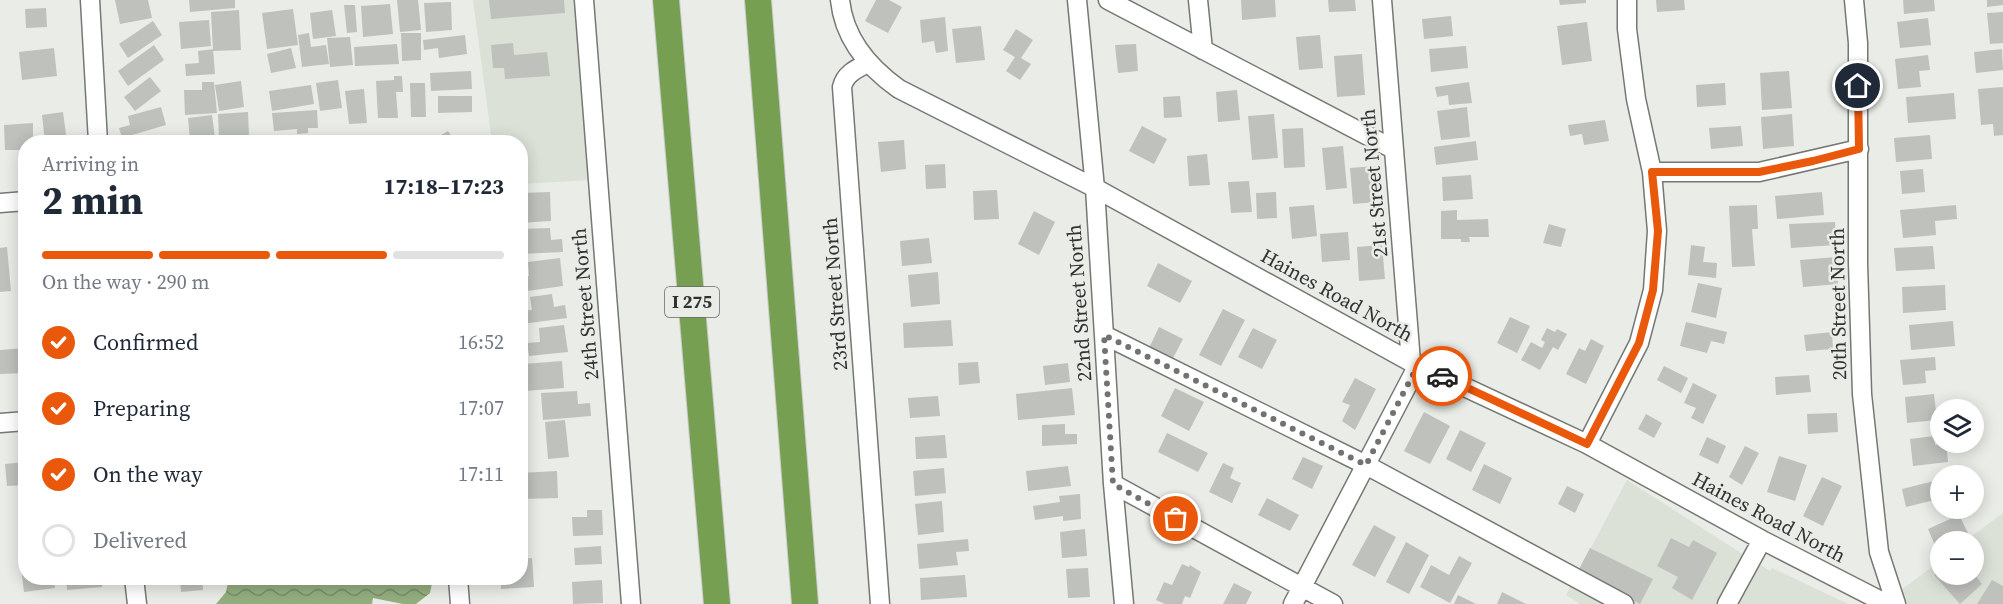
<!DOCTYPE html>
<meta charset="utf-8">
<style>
body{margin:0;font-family:"Source Serif 4",serif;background:#f6f6f7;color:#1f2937;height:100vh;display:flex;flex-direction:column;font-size:22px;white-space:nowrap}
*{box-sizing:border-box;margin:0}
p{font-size:20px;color:#747a83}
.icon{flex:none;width:33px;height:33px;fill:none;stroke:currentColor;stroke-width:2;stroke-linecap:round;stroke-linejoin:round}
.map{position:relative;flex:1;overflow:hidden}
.side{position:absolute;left:18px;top:135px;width:510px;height:450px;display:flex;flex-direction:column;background:#fff;border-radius:24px;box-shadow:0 3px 15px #0003}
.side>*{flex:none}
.buttons{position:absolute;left:1930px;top:399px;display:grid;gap:12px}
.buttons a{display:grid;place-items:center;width:54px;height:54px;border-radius:50%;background:#fff;box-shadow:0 3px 15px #0003;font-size:30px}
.pin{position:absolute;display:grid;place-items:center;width:51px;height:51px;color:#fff;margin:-26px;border:3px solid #fff;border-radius:50%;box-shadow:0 2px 6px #0007}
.courier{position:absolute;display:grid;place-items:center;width:60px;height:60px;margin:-30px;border:4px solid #ea580c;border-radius:50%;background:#fff;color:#222;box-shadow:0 2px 8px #0007}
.overview em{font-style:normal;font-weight:700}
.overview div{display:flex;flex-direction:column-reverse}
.overview{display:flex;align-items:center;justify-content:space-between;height:102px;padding:0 24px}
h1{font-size:39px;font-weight:700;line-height:45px}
.bar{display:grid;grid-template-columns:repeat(4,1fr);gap:9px 6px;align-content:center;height:72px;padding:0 24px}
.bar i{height:8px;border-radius:4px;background:#e0e1e3}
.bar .current{background:#ea580c}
.bar p{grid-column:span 4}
ol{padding:0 24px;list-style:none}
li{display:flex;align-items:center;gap:18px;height:66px}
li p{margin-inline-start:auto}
li .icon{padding:6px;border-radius:50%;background:#ea580c;color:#fff;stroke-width:4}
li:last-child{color:#747a83}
li i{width:33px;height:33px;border:3px solid #e0e1e3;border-radius:50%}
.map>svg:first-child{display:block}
</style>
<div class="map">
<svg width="2003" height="604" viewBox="0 0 2003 604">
<defs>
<pattern id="water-waves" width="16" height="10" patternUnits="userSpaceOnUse" patternTransform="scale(1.5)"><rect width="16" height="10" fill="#94ae7f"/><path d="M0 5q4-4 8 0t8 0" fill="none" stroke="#798e69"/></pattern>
</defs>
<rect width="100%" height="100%" fill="#e9ece7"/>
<path fill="#dbe1d6" d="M473 0H575L590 180 521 184 520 142H492Z
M1627 480 1744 555 1717 604H1580L1566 595Z
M2003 513V604H1908L1904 602 1901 590 1941 560V574H1974V542L1965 541Z
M1759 564 1770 571 1772 568 1848 604H1737Z"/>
<path fill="url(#water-waves)" d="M229 578H433L430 593 416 604H403L373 598 372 604H216L226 592Z"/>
<path fill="#bfc1bd" d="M115 0H148L152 18 120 24Z
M189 0H235V8L190 12Z
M397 0H418L421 30 400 32Z
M489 0H564L565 13 491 19Z
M876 0H889L902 7 888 33 865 21Z
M1241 0H1275L1276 17 1242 20Z
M1328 0H1355L1356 11 1329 12Z
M1559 0H1586V3L1560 5Z
M1656 0H1684L1685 10 1657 12Z
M1903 0H1934L1935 11 1904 14Z
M1987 0H2003V5L1987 7Z
M451 2 452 30 426 32 424 3Z
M390 4 393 34 363 37 361 6Z
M344 5H355L357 32 347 33Z
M46 8 47 27 26 28 25 9Z
M293 9 298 45 267 49 262 13Z
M239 10 241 50 213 51 211 12Z
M332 10 336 36 313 39 310 13Z
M2003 12V43L1990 44 1987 13Z
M1451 16 1453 36 1424 39 1422 19Z
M945 17 948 51 936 53 934 41 922 43 920 20Z
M1928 18 1931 45 1900 48 1897 22Z
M209 20 211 46 181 49 179 22Z
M153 21 162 35 128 58 119 44Z
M1587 22 1592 61 1562 65 1557 26Z
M981 26 985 60 956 63 952 29Z
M1016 29 1033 40 1021 58 1031 64 1020 80 1006 71 1015 57 1003 50Z
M309 33 311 47 326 45 329 64 302 67 298 35Z
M401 33H421V60L402 61Z
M465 35 467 54 439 58 438 48 424 50 423 40Z
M1320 35 1323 68 1299 70 1296 37Z
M350 37 353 65 330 67 327 38Z
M513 43 514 55 547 52 550 76 505 79 504 68H493L491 45Z
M397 44 399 64 355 66 354 47Z
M1136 44 1138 71 1118 73 1115 45Z
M154 45 164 60 128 86 118 71Z
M1466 46 1468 68 1431 72 1429 49Z
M54 48 57 76 22 80 19 52Z
M291 48 296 68 271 73 267 54Z
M213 49 215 74 186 76 185 64 199 63 198 51Z
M2002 49 2003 70 1976 73 1974 52Z
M1362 54 1365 95 1337 97 1334 56Z
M1928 55 1930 70 1919 71 1921 87 1898 89 1895 59Z
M471 71 472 89 431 91 430 73Z
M1789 71 1792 108 1762 110 1760 73Z
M394 76H402L403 92H396L398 118H378L376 81 394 80Z
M150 77 161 91 135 111 124 97Z
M338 80 342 108 320 111 316 83Z
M241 81 244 107 219 111 215 85Z
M202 82H214L217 113 185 115 184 90H202Z
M1469 82 1472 103 1449 105 1448 95 1437 97 1435 87Z
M410 83H425L426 117H411Z
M1725 83 1726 105 1697 107 1696 85Z
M311 85 314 104 272 111 269 91Z
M2003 87V135L1994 136 1993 124 1981 125 1978 89Z
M364 89 367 123 349 124 345 91Z
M1237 90 1240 120 1218 122 1216 92Z
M1954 93 1956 119 1908 123 1906 97Z
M438 96H472V112L438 113Z
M1180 96 1182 117 1164 118 1163 97Z
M161 107 166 125 122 138 119 128 130 125 128 116Z
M1467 107 1470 137 1441 140 1437 111Z
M317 110 318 128H308V133L297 134V129L274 131 272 113Z
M63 112 67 142H45L42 115Z
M248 112 249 136 219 138 218 114Z
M1274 114 1278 158 1252 160 1248 116Z
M1792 114 1794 146 1763 149 1761 117Z
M212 115 215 138 190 140 188 118Z
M1605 120 1609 141 1584 145 1582 134 1570 136 1568 125Z
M33 123V142H26V162H20V150H5L4 125Z
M1142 126 1167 139 1154 164 1129 151Z
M1741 126 1743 146 1711 149 1709 128Z
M1303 128 1305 167 1284 168 1282 129Z
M448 131 455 142H435L433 140Z
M421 135 427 142H410Z
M1930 135 1932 159 1896 162 1894 138Z
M252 139 253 142H223V141Z
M904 140 906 169 881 172 878 142Z
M1476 141 1478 160 1436 165 1434 147Z
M1343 146 1347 188 1326 190 1322 148Z
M1207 154 1210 185 1189 186 1187 156Z
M945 164 946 188 926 189 925 165Z
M1375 166 1378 202 1353 204 1350 168Z
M1923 169 1925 192 1902 194 1900 171Z
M1471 175 1473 199 1443 201 1442 177Z
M1249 181 1252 212 1231 213 1228 182Z
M997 190 999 219 974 220 973 191Z
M550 192 551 221 520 223V193Z
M1276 192 1277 218 1257 219 1256 193Z
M1822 192 1824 215 1777 219 1775 196Z
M1314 205 1317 236 1292 239 1289 207Z
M1757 205 1758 229H1752L1755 266 1732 267 1729 206Z
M1956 205 1957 219 1935 221 1936 235 1903 238 1900 210Z
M1457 210V220L1488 219 1489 237H1469L1470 242H1461V239H1441V211Z
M1034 211 1055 222 1039 255 1018 244Z
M1835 222 1836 245 1791 248 1789 224Z
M1549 224 1566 229 1561 247 1543 243Z
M550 228 551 240 562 239 563 252 520 254V229Z
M1348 232 1350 260 1322 262 1320 234Z
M929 238 932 263 902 266 900 241Z
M1382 245 1385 279 1359 281 1357 247Z
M1691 245 1705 247 1703 262 1717 263 1716 278 1688 275Z
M1933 246 1935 269 1896 271 1894 248Z
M7 247 11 291 0 292V248Z
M1836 257 1838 284 1803 287 1800 260Z
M560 258 563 286 520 292V277L529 276 528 262Z
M1158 263 1192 281 1180 303 1147 286Z
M938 272 940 304 911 307 908 275Z
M1698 283 1722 288 1716 318 1691 312Z
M1945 285 1946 310 1903 313 1902 287Z
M552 294 554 307 565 305 567 318 522 324 520 311 532 310 530 297Z
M1223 309 1245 320 1221 366 1199 355Z
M1510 317 1530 326 1517 353 1497 343Z
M951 320 953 346 904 348 903 323Z
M1953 321 1955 346 1911 350 1909 325Z
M1686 322 1727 332 1724 344 1711 341 1707 353 1680 346Z
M564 325 568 352 529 356 527 343 540 342 539 328Z
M1159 327 1183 339 1172 360 1149 348Z
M1253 328 1277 340 1262 369 1238 357Z
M1547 328 1555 332 1557 329 1567 334 1558 350 1553 347 1540 370 1521 360 1531 342 1542 348 1545 342 1541 340Z
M1832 332 1833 349 1806 351 1804 335Z
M1591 339 1604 346 1586 384 1566 374 1579 348 1585 351Z
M26 348V373L0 374V350Z
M1935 357 1936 370 1925 371 1926 383 1903 385 1900 360Z
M562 361 564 388 525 391 523 364Z
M978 362 980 383 959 385 958 363Z
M1068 363 1070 382 1045 385 1043 366Z
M1664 366 1688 378 1681 393 1657 380Z
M1809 375 1811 392 1776 395 1775 377Z
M1355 378 1376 389 1355 430 1342 421 1350 405 1342 402Z
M1693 383 1717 395 1703 424 1691 418 1696 408 1684 403Z
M1072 388 1075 415 1018 420 1016 394Z
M1175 388 1204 402 1189 431 1161 416Z
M577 391 578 404 590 403 591 416 543 420 541 393Z
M1934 394 1937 420 1907 423 1905 397Z
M938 396 940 416 910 418 908 398Z
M1424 412 1450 426 1430 464 1404 451Z
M1837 413 1838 432 1808 434 1807 414Z
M1646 414 1662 423 1654 438 1638 429Z
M565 420 569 457 548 459 545 422Z
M1065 424V434H1077V444L1042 446V425Z
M1460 430 1486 443 1471 472 1446 459Z
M1167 433 1208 453 1198 472 1158 452Z
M945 435 947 458 916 459 915 437Z
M1934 436 1935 445 1946 443 1948 462 1913 466 1910 439Z
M1707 437 1726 446 1718 464 1699 455Z
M1745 446 1759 453 1742 485 1729 477Z
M1779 456 1807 465 1795 501 1767 492Z
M1303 457 1323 466 1312 489 1292 479Z
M26 462V485L7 486 5 464Z
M1223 463 1234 468 1230 478 1241 483 1232 503 1209 492Z
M1484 464 1512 478 1500 504 1472 490Z
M1068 466 1071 486 1028 491 1026 471Z
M944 468 946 493 915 496 913 471Z
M557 471 558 498 522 499 520 473Z
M1822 477 1842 486 1823 526 1803 516Z
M1934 481 1938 499 1906 507 1902 489Z
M1567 486 1584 494 1575 513 1558 504Z
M1080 494 1081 519 1063 521V516L1035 520 1033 506 1060 502 1059 496Z
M1267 498 1299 515 1290 531 1258 515Z
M942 501 944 532 918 535 915 504Z
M587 510H602L603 535 573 536 572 517H587Z
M1959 515 1969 535 1955 542H1941V548L1937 550 1928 529Z
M520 518H524L527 541 520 542Z
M1374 525 1396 537 1375 577 1352 565Z
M1085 529 1087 556 1062 558 1060 532Z
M1671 538 1689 547 1693 540 1717 553 1692 600 1672 588 1678 577 1657 566Z
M968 539 969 551 956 552 958 565 919 569 917 544Z
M1406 542 1429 555 1409 594 1386 582Z
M601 546 602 564 575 565 574 548Z
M1590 548 1653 579 1640 604 1577 573Z
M1459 556 1472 563 1450 603 1420 587 1431 565 1449 575Z
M532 558 534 587 501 589V578H520V559Z
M1182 564 1189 567 1190 565 1201 572 1190 598 1185 596 1182 604H1165L1156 600 1164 582 1172 585Z
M21 568H26V578H54L55 588 24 592Z
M1088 568 1090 597 1068 598 1066 569Z
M1941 569V574H1974L1982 584 1960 604 1934 575Z
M965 575 967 597 921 600 920 578Z
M66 578H102V587L67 590Z
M180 578H202L203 590 181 592Z
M602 580 603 603 573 604 572 582Z
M1992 580 2003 586V604H1977Z
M1234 583 1252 592 1246 604H1223Z
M1502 592 1526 604H1497Z
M1458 595 1476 604H1454Z"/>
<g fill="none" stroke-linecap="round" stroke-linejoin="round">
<defs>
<path id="minor" d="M90 0 98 142
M584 0 631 604
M840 0C844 39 868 67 899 89L1095 188 1411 362 1587 444 1762 540 1887 604
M1077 0 1095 188 1113 484 1124 604
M1108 0 1393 149
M1198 0 1203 50
M1382 0 1411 362
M1854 0 1858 43V263L1862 394 1879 552 1896 604
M868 63C856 69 845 74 842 87L880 604
M1652 172H1759L1859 149
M0 203 26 201
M1104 335 1366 465 1624 604
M0 423 26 421
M1587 444 1639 343 1653 290 1657 231 1652 172 1636 99 1627 29V0
M1113 484 1333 604
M134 578 137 604
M458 578 460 604
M1293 604 1418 365
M1727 604 1762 540"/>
<path id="highway" d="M666 0 717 604
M758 0 805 604"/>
</defs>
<use href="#minor" stroke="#757873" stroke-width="21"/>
<use href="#highway" stroke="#c9cac9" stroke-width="28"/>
<use href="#minor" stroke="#fff" stroke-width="18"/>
<use href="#highway" stroke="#769f52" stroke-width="26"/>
</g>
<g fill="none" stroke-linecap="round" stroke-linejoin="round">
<path stroke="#717371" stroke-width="6" stroke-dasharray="0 10.8" d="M1176 519 1113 484 1104 335 1366 465 1418 365 1442 376"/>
<path stroke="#ea580c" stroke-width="8" d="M1442 376 1587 444 1639 343 1653 290 1658 231 1652 172H1759L1813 161 1859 149 1858 86"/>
</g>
<g text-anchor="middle" stroke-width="5" stroke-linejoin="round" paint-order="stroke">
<rect fill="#e9ece7" stroke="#686a68" stroke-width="1.5" x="665" y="287" width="54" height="30" rx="4.5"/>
<g font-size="18" font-weight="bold" fill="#313231">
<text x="692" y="308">I 275</text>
</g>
<g font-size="20" fill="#313231" stroke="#e9ece7">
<text transform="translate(1374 183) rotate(-95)" y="7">21st Street North</text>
<text transform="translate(835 294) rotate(-94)" y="7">23rd Street North</text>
<text transform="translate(1337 295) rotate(29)" y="7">Haines Road North</text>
<text transform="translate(1079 303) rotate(-94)" y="7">22nd Street North</text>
<text transform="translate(585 304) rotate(-95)" y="7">24th Street North</text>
<text transform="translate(1838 304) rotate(-91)" y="7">20th Street North</text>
<text transform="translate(1769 517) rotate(28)" y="7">Haines Road North</text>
</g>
</g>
</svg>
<div class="buttons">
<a><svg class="icon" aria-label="layers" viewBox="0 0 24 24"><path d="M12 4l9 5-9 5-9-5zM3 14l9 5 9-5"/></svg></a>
<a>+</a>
<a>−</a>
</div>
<div class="pin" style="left:1176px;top:519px;background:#ea580c"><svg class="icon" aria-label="bag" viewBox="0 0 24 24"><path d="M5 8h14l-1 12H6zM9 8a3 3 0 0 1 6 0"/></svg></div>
<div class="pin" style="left:1858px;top:86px;background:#1f2937"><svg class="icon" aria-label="home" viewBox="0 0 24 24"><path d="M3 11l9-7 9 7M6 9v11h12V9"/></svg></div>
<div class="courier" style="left:1442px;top:376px"><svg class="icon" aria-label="car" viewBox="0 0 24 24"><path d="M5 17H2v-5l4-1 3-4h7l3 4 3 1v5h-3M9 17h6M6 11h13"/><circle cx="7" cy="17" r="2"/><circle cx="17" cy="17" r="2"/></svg></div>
<section class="side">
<div class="overview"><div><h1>2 min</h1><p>Arriving in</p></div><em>17:18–17:23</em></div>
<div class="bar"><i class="current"></i><i class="current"></i><i class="current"></i><i></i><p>On the way · 290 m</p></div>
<ol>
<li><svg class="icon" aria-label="check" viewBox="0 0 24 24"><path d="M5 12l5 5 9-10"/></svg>Confirmed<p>16:52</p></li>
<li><svg class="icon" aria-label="check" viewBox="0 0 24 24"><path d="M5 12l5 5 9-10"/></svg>Preparing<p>17:07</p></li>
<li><svg class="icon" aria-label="check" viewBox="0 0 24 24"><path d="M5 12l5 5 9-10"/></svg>On the way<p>17:11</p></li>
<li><i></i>Delivered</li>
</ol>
</section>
</div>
